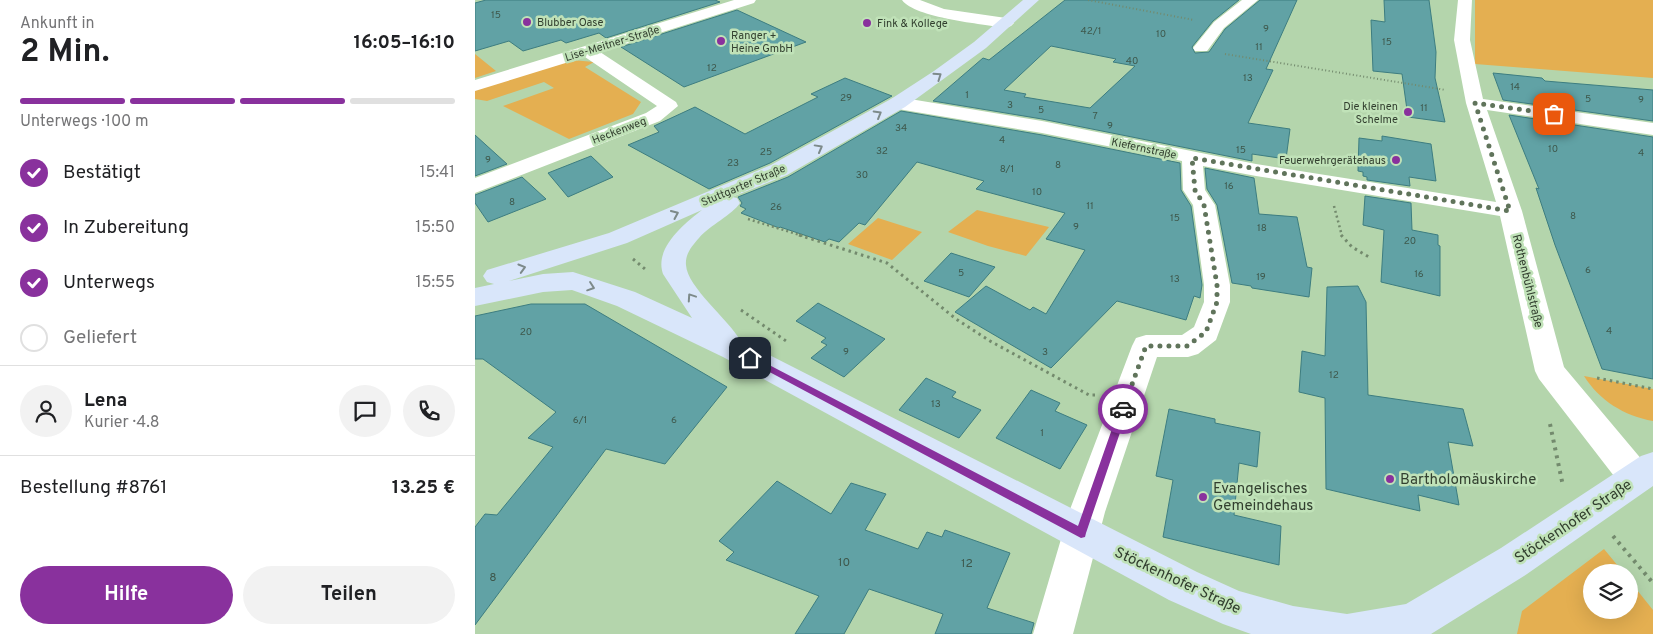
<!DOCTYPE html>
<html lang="de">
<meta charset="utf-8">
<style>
body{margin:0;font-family:Overpass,sans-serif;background:#f2f2f2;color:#202124;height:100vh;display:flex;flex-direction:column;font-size:19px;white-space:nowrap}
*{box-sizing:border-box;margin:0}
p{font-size:16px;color:#757577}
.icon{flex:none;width:28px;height:28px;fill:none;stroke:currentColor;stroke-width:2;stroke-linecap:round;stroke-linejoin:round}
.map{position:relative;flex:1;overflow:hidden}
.drawer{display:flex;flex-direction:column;background:#fff;width:475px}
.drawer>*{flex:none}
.fabs{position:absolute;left:1108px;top:564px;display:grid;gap:10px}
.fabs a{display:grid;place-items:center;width:55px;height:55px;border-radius:50%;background:#fff;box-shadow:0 5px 20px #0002;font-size:25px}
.pin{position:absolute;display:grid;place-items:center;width:42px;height:42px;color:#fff;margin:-21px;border-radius:10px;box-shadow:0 2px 8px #0006}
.courier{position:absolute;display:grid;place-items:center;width:50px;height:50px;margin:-25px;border:4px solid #89319d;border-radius:50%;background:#fff;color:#222;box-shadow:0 1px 6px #0007}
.overview em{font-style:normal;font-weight:700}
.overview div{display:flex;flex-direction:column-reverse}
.overview{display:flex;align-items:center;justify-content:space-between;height:85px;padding:0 20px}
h1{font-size:32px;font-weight:700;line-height:38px}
.bar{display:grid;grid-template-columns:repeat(4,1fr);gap:8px 5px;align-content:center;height:60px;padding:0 20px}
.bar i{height:6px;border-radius:4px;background:#e0e0e0}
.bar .current{background:#89319d}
.bar p{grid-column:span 4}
.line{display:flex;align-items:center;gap:12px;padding:0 20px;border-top:1px solid #e0e0e0}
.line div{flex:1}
.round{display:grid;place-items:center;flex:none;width:52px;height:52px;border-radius:26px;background:#f2f2f2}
ol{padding:0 20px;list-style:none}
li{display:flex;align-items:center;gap:15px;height:55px}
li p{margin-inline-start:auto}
li .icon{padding:5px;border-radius:50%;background:#89319d;color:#fff;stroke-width:4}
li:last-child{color:#757577}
li i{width:28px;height:28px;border:2px solid #e0e0e0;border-radius:50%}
.primary-button{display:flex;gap:10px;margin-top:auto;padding:10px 20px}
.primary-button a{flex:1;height:58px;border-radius:30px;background:#89319d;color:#fff;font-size:20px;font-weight:700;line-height:58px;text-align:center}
.primary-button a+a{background:#f2f2f2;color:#202124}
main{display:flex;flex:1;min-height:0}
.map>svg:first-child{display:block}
</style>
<main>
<section class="drawer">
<div class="overview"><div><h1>2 Min.</h1><p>Ankunft in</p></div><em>16:05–16:10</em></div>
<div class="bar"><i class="current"></i><i class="current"></i><i class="current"></i><i></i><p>Unterwegs · 100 m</p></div>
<ol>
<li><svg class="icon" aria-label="check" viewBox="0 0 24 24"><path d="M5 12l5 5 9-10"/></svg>Bestätigt<p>15:41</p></li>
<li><svg class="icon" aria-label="check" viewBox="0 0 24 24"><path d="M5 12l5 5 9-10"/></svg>In Zubereitung<p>15:50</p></li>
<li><svg class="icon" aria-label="check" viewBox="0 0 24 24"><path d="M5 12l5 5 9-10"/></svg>Unterwegs<p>15:55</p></li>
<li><i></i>Geliefert</li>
</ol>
<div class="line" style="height:90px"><a class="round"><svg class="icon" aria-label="person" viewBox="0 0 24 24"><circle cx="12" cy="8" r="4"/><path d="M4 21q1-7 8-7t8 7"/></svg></a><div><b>Lena</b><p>Kurier · 4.8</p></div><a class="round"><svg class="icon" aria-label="chat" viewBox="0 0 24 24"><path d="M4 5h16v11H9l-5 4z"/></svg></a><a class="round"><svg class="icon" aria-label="phone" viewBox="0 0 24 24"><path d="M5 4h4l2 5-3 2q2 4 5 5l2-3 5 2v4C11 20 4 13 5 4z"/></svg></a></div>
<div class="line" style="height:65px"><div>Bestellung #8761</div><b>13.25 €</b></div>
<div class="primary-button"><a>Hilfe</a><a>Teilen</a></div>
</section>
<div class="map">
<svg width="1178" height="634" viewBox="0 0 1178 634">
<rect width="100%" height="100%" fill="#b4d5ac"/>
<path fill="#e4af51" d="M1000 0H1178V78L1000 64Z
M0 54 21 71 0 78Z
M97 60 119 62 110 67 166 102 158 114 94 139 28 106 79 88 69 82 12 101 0 99V89Z
M502 210 574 227 551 256 513 246 473 232Z
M403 218 447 232 417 260 373 244Z
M1109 376 1178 389V421C1149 416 1124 400 1109 376Z
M1129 549 1148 572H1116V610H1154V580L1178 610V634H1042L1047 611Z"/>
<path fill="#61a2a5" stroke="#3d7d80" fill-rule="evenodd" d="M11 0H240L245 2 131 38 124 33 91 43 86 40 48 51 34 41 0 51V3Z
M590 0H764L738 21 717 47 720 53 734 52 750 29 785 0H822L791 69 798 70 773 123 815 129 811 159 777 154V161L567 119 458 101 508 58 514 60ZM576 46 641 59 638 62 660 66 615 108 549 97 551 94 529 90Z
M909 0H954L961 52 960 78 970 122 933 117 927 74 898 71 896 20 910 22Z
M262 10 331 42 209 87 146 47Z
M1018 73 1067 78 1070 81 1178 90V121L1028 100Z
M370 78 417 96 295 163 234 189 153 145 184 132 179 126 220 107 270 134 343 97 336 94Z
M426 111 567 135 705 163 706 190 716 206 727 285 725 298 719 296 711 320 642 301 576 368 480 312 511 286 555 310 558 307 571 314 610 250 571 239 590 213 501 189 509 181 442 162 390 225 384 223 364 242 354 239 350 242 305 227 304 228 266 213 271 209 265 206 267 203 263 197 313 177Z
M1034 115 1178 137V379L1127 369 1080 245 1061 188 1064 189Z
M0 135 32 164 0 176Z
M907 136 956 144 961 181 934 177 935 186 892 180V177L888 176V172L883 171 884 138 907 141Z
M116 156 138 177 93 197 73 173Z
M730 168 779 178 784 214 822 217 832 267 837 268 834 297 777 288 776 286 757 283 742 205 732 189Z
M47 177 71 199 13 222 0 203V195Z
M890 196 936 203 937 230 963 235V245L965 246V296L906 282 909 230 888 225Z
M476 253 520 267 494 297 449 281Z
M883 286 891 302 893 395 988 409 998 446 973 442 984 505 943 495 945 511 851 489 850 398 824 392 827 351 850 356 852 287Z
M343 303 410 339 369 377 336 358 352 345 346 342 351 338 321 321Z
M56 304H110L252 387 190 464 131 449 0 625V527L10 514 22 515 78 447 53 438 81 412 8 359H0V316Z
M451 378 481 392 477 397 506 410 484 438 424 410Z
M556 390 585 403 580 411 612 425 585 469 521 438Z
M694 409 740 419V423L785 432 782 467 764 463 759 515 806 526 804 565 688 537 698 480 681 476Z
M302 481 356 514 376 483 411 494 390 530 443 549 452 532 467 537 470 530 535 553 512 608 559 623 556 634H460L468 614 394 589 369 634H320L344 596 251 560 259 552 244 541Z"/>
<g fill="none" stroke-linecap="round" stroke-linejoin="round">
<path stroke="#738a6d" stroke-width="2" stroke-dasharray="1 2.5" stroke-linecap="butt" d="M613 0 719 20
M750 54 971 90"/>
<path stroke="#738a6d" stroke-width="2.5" stroke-dasharray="2 3" stroke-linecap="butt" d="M859 206 867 236
M273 219 328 236"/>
<path stroke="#738a6d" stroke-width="3" stroke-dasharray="2.5 4" stroke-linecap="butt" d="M324 235 412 263 481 319 515 341 614 395H620
M866 235 877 247 894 257
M158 259 170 269
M266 310 314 343
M1122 378 1178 389"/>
<path stroke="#738a6d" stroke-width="4" stroke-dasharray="3 5" stroke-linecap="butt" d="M1075 424 1088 486
M1138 536 1178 583"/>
<path fill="#fff" fill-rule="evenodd" d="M259 0H281L279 3 125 52 201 102 203 106 185 121 0 193V178L171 113 182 106 110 57 0 91V80Z
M427 0H445L469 9 531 18 536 20 539 23 536 26 531 28C508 24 440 18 427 0Z
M767 0H783L749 28 732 51H720L718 48 739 22Z
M983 0H997L995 40 1008 99 1178 123V135L1012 110 1047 211 1089 367 1173 467 1178 478 1173 489 1161 493 1149 489 1064 379 1060 371 1025 216 781 176 728 166 730 190 740 205 755 285V302L741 340 723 354 713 357H682L630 512 598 634H558L594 512 657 346 661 338 671 335H707L719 327 729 302V285L718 205 708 190 707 161 567 133 423 109 416 107 414 103 416 99 423 97 567 121 781 164 1021 202 991 103 979 40Z"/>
<path fill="#d9e6fa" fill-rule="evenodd" d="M548 0H564L511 48 430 107 312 175 257 197 262 198 265 203C257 215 235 225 224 238 217 246 210 254 211 265 212 287 254 320 265 340L722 572 764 591 818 606 872 614 931 604 1026 548 1166 456 1178 452V486L1052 574 956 634H776L748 624 694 600 248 357 142 306 97 290 68 292 0 306V288L19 284 12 282 8 276 12 270 134 233 296 165 416 99 459 71 499 42ZM227 210C209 224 179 248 188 274L217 318 160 292 98 272 68 274 34 281 152 243Z"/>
</g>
<defs><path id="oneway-chevron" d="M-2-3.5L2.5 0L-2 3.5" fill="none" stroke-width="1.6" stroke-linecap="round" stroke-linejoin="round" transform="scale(1.25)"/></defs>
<g stroke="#7d8a8a">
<use href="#oneway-chevron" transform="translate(463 76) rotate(-35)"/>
<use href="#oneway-chevron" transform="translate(403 114) rotate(-30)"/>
<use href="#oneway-chevron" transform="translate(344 148) rotate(-29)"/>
<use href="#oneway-chevron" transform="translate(200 214) rotate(-24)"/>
<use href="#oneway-chevron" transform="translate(47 268) rotate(-16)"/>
<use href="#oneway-chevron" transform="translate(116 287) rotate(19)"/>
<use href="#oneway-chevron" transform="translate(216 297) rotate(-124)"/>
</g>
<path fill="#89319d" d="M275 355 603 526 644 409 648 405 653 409 611 533 610 537 606 538 272 360V356Z"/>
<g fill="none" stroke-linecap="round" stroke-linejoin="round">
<path stroke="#60745b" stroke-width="5" stroke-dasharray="0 9" d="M648 409 671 346H712L731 332 742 302V285L729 205 720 190 717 158 1035 211 1000 103 1079 114"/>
</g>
<g fill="#89319d" stroke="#c0e2b8" stroke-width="2">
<circle cx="52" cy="22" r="5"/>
<circle cx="392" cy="23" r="5"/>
<circle cx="246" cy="41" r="5"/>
<circle cx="933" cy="112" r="5"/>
<circle cx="921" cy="160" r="5"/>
<circle cx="915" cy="479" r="5"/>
<circle cx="728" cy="497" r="5"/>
</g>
<g text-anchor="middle" stroke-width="5" stroke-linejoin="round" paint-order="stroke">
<g font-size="10" fill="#3e584c">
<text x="21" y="18">15</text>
<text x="791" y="32">9</text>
<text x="616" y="34">42/1</text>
<text x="686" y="37">10</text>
<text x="912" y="45">15</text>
<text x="784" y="50">11</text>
<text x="657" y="64">40</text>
<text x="237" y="71">12</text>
<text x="773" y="81">13</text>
<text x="1040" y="90">14</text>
<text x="492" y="98">1</text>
<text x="371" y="101">29</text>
<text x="1113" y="102">5</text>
<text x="1166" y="103">9</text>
<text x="535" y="108">3</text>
<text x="949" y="111">11</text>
<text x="566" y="113">5</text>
<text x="620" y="119">7</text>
<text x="635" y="129">9</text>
<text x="426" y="131">34</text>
<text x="527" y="143">4</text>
<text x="1078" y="152">10</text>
<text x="766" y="153">15</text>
<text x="407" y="154">32</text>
<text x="291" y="155">25</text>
<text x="1166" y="156">4</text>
<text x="13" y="163">9</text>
<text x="258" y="166">23</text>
<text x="583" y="168">8</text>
<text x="532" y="172">8/1</text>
<text x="387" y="178">30</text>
<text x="754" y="189">16</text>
<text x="562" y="195">10</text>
<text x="37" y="205">8</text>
<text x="615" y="209">11</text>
<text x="301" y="210">26</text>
<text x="1098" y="219">8</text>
<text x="700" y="221">15</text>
<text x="601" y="230">9</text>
<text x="787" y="231">18</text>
<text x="935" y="244">20</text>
<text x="1113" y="273">6</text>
<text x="486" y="276">5</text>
<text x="944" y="277">16</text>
<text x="786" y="280">19</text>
<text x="700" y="282">13</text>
<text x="1134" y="334">4</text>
<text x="51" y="335">20</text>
<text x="371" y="355">9</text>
<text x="570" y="355">3</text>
<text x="859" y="378">12</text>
<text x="461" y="407">13</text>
<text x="105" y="423">6/1</text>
<text x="199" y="423">6</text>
<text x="567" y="436">1</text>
</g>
<g font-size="11" fill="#323f2f" stroke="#c0e2b8" text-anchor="start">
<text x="62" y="26">Blubber Oase</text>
<text x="402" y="27">Fink &amp; Kollege</text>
<text x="256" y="39">Ranger +<tspan x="256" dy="13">Heine GmbH</tspan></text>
<text x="923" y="110" text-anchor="end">Die kleinen<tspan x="923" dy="13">Schelme</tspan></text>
<text x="911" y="164" text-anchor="end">Feuerwehrgerätehaus</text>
</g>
<g font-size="11" fill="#323f2f" stroke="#c0e2b8">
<text transform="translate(137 43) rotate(-17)" y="4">Lise-Meitner-Straße</text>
<text transform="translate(144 130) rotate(-21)" y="4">Heckenweg</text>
<text transform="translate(669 148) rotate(12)" y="4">Kiefernstraße</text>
<text transform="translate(268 185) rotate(-23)" y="4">Stuttgarter Straße</text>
</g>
<g font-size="12" fill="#323f2f" stroke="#c0e2b8">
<text transform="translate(1053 281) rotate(76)" y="4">Rothenbühlstraße</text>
</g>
<g font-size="12" fill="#3e584c">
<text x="369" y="566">10</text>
<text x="492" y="567">12</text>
<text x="18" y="581">8</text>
</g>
<g font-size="15" fill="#323f2f" stroke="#c0e2b8" text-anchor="start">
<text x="925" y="484">Bartholomäuskirche</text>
<text x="738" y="493">Evangelisches<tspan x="738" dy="17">Gemeindehaus</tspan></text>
</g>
<g font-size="15" fill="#323f2f" stroke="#c0e2b8">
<text transform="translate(1098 521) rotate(-34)" y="5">Stöckenhofer Straße</text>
<text transform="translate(703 580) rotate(25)" y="5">Stöckenhofer Straße</text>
</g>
</g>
</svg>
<div class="fabs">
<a><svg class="icon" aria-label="layers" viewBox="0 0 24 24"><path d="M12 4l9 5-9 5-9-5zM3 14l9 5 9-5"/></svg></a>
</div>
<div class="pin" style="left:1079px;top:114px;background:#ea580c"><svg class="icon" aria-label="bag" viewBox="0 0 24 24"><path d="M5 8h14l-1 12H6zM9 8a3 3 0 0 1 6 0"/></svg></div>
<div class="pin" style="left:275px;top:358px;background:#1f2937"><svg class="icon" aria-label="home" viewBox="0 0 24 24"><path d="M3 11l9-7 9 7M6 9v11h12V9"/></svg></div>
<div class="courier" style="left:648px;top:409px"><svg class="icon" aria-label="car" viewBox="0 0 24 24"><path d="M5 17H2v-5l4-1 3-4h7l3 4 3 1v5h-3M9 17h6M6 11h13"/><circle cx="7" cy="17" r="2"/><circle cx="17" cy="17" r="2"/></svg></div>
</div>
</main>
